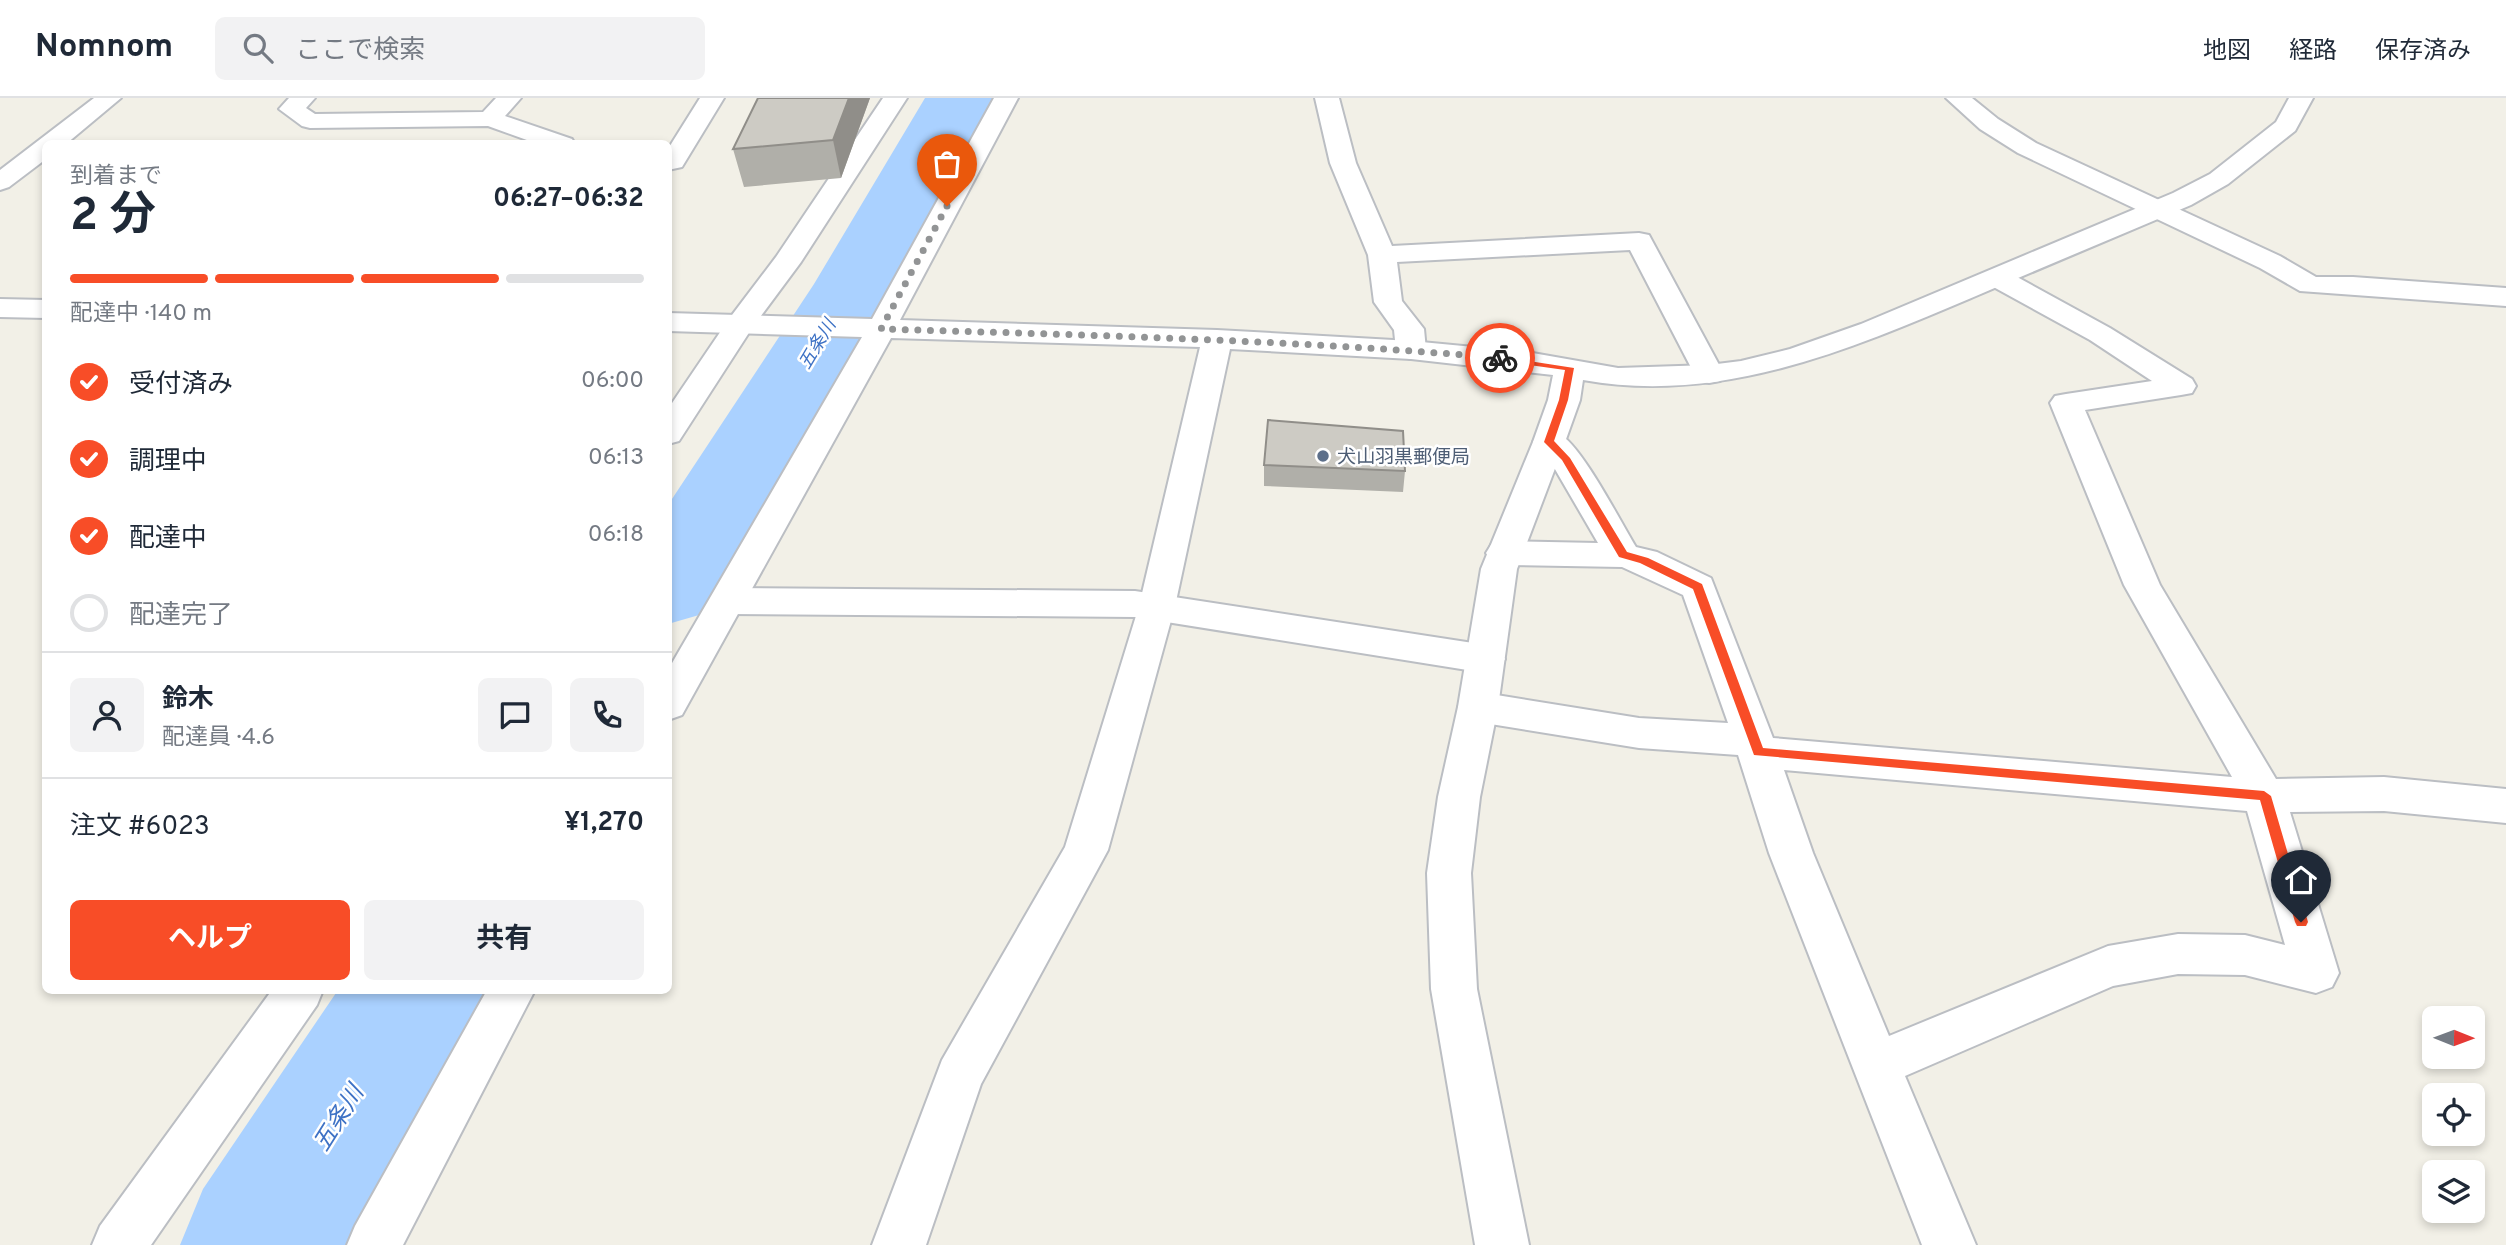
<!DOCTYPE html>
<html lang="ja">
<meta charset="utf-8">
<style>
body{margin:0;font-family:Overpass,"Noto Sans JP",sans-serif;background:#f2f2f3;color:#1f2937;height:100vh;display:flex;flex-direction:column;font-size:26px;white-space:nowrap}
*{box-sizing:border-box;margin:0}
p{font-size:23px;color:#747a83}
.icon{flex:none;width:38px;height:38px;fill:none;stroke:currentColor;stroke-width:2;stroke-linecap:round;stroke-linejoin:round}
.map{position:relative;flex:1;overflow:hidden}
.panel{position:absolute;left:42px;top:42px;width:630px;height:854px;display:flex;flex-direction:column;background:#fff;border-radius:10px;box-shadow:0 4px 10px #0003}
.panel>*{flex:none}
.needle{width:46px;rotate:91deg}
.controls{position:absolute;left:2422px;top:908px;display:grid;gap:14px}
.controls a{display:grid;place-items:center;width:63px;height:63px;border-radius:10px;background:#fff;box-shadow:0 4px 10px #0003;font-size:35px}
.pin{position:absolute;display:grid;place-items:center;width:60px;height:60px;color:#fff;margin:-72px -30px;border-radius:50% 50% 50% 0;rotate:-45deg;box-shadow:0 0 7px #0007}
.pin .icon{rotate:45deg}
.courier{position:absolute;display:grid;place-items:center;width:70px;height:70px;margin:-35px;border:5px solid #f84d27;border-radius:50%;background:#fff;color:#222;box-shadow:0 2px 9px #0007}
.summary em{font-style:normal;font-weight:700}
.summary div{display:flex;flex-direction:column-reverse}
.summary{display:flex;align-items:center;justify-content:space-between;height:119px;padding:0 28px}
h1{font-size:46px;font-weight:700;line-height:52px}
.bar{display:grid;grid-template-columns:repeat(4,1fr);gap:10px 7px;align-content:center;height:84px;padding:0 28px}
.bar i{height:9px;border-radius:5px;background:#e0e1e3}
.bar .active{background:#f84d27}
.bar p{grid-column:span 4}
.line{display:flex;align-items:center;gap:18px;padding:0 28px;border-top:2px solid #e0e1e3}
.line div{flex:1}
.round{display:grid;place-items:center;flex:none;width:74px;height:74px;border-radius:10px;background:#f2f2f3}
ol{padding:0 28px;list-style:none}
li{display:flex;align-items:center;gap:21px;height:77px}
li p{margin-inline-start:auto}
li .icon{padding:7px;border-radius:50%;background:#f84d27;color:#fff;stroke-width:4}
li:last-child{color:#747a83}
li i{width:38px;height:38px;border:4px solid #e0e1e3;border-radius:50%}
.primary-button{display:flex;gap:14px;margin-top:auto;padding:14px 28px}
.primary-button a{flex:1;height:80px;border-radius:10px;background:#f84d27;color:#fff;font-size:28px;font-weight:700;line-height:80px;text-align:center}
.primary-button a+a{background:#f2f2f3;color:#1f2937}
header{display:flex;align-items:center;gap:42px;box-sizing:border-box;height:98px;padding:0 35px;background:#fff;border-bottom:2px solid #e0e1e3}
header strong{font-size:33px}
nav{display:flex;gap:38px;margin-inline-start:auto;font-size:24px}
.search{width:490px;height:63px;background:#f2f2f3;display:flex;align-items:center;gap:18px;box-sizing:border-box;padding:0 24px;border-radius:10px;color:#747a83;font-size:26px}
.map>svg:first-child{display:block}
</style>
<header>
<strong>Nomnom</strong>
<div class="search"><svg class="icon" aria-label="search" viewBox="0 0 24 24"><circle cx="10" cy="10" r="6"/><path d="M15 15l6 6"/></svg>ここで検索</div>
<nav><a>地図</a><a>経路</a><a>保存済み</a></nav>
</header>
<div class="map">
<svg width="2506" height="1147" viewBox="0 0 2506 1147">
<rect width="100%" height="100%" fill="#f2f0e7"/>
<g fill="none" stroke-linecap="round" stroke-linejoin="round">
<path fill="#aad1ff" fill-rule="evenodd" d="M925 0H995L863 248 706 515 668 526V407L814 186Z
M338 892H486L466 936 347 1147H180L203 1091Z"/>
<defs>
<path id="service" d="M883 0H907L801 164 752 230 679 343 668 346V311L729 221 776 159Z
M1315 0H1339L1356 65 1392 148 1639 135 1649 137 1724 276 1720 283 1709 285 1698 283 1630 152 1397 164 1402 203 1424 231 1426 252 1422 258 1411 261 1400 258 1396 252 1394 232 1374 204 1368 157 1330 65Z
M1946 0H1972L1998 21 2036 45 2280 158 2316 179H2353L2506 190V208L2300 193 2260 170 2018 55 1980 31Z
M1998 172 2008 174 2110 230 2192 281 2196 288 2192 295 2181 297 2085 312 2160 487 2276 681 2384 679 2506 691V725L2384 713 2290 714 2339 875 2332 889 2316 895 2245 877 2178 876 2113 888 1905 978 1976 1147H1922L1769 755 1738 657 1639 650 1478 624 1464 619 1458 609 1464 599 1478 594 1639 620 1728 625 1683 497 1622 469 1504 467 1491 463 1486 455 1491 447 1504 443 1598 445 1552 366 1533 344 1538 337C1545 335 1551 333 1559 336 1581 346 1621 425 1636 449L1657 454 1711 480 1773 640 2232 679 2124 487 2050 305 2055 298 2066 296 2152 283 2090 242 1988 186 1984 180 1988 174ZM1784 672 2247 713 2285 847 2245 837 2178 836 2108 848 1889 938 1813 755Z
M728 490 1135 493 1486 547 1499 551 1505 561 1499 571 1486 575 1135 519 728 516 715 512 710 503 715 494Z
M272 892H323L317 907 151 1147H92L100 1128Z"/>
<path id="minor" d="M94 0H121L66 46H46V61L9 89 0 92V72Z
M289 0H315L306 10 315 16 483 14 496 0H521L505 18 572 41 575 46H538L488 28 310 30 302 28 279 11Z
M700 0H724L682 69 668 72V51Z
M994 0H1018L900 222 1217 232 1411 243 1527 254 1618 270 1709 267 1741 263 1790 251 1861 226 2173 95 2210 76 2276 24 2289 0H2313L2295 33 2228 86 2191 107C2120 137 2048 167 1976 198 1851 251 1722 307 1583 282L1580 302 1565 344 1517 471 1498 609 1480 699 1471 775 1477 891 1529 1147H1475L1431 891 1427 775 1438 699 1458 609 1481 471 1533 344 1548 302 1553 277 1411 261 1230 251 1175 508 1108 752 981 986 926 1147H872L942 962 1065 749 1139 508 1200 249 891 240 682 617 668 622V572L862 239 668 233V215L872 221Z
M0 201 46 202V220L0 219Z
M487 892H535L403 1147H347L355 1128Z"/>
</defs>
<use href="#service" stroke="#bbbec3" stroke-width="4"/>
<use href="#minor" stroke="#bbbec3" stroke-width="4"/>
<use href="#service" fill="#fff" fill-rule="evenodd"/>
<use href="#minor" fill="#fff" fill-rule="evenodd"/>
</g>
<path fill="#b0afa9" d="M758 0H870L841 80 744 89 733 51Z
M1264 367 1405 373 1403 394 1264 388Z"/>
<path fill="#908e89" d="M849 0H870L841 80 833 42Z"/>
<path fill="#cdcbc4" stroke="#908e89" stroke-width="2" d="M758 0H849L833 42 733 51Z
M1268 322 1403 333 1405 373 1264 367Z"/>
<path fill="#f84d27" d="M1496 258 1574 270 1568 302 1554 343 1570 360 1627 454 1648 460 1702 486 1763 650 2264 693 2271 698 2308 824 2306 828H2297L2295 824 2260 702 1754 657 1693 491 1640 465 1619 459 1562 362 1544 344 1559 302 1565 272 1500 263 1496 262Z"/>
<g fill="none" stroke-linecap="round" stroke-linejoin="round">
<path stroke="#929495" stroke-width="7" stroke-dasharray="0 12.6" d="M947 108 881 231C1088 237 1294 242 1500 260"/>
</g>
<circle fill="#5c6f8a" stroke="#fff" stroke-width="2.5" cx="1323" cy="358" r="7"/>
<g text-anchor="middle" stroke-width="5" stroke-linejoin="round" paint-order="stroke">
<g font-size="18" font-style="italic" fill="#3e72c5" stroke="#fff">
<text transform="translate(817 246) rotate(-59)" y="6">五条川</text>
</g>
<g font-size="19" fill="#4e5e75" stroke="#fff" text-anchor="start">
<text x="1337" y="365">犬山羽黒郵便局</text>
</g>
<g font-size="24" font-style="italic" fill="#3e72c5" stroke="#fff">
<text transform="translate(338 1020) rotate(-58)" y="8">五条川</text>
</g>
</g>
</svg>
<div class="controls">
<a><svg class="needle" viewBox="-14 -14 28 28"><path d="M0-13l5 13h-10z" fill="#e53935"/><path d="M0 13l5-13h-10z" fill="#747a83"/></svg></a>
<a><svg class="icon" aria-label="locate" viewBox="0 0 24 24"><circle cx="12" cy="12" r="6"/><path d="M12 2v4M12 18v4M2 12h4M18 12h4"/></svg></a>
<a><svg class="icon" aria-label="layers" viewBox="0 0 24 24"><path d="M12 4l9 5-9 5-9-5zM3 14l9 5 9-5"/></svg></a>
</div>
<div class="pin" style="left:947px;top:108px;background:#ea580c"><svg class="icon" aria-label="bag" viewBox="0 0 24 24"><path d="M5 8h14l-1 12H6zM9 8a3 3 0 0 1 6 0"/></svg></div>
<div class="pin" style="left:2301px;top:824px;background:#1f2937"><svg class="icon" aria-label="home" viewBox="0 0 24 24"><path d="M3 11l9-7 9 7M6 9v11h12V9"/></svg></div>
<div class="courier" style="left:1500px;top:260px"><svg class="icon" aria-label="bike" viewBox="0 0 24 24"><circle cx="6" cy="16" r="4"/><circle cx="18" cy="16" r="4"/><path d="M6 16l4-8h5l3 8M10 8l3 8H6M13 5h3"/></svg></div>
<section class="panel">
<div class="summary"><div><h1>2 分</h1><p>到着まで</p></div><em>06:27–06:32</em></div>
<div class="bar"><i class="active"></i><i class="active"></i><i class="active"></i><i></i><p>配達中 · 140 m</p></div>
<ol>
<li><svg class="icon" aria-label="check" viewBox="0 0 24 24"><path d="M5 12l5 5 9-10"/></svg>受付済み<p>06:00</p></li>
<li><svg class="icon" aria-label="check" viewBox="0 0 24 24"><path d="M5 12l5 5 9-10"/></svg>調理中<p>06:13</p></li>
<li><svg class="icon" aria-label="check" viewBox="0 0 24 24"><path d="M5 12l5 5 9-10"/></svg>配達中<p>06:18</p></li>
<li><i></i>配達完了</li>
</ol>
<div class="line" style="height:126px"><a class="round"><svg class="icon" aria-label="person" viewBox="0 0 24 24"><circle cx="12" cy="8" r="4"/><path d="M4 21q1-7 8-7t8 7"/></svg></a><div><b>鈴木</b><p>配達員 · 4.6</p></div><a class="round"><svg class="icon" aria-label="chat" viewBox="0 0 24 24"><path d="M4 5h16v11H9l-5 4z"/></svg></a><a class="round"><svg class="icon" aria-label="phone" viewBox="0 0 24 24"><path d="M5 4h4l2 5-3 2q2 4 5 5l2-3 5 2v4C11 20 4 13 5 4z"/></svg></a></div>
<div class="line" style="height:91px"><div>注文 #6023</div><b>¥1,270</b></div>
<div class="primary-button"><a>ヘルプ</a><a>共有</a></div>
</section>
</div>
